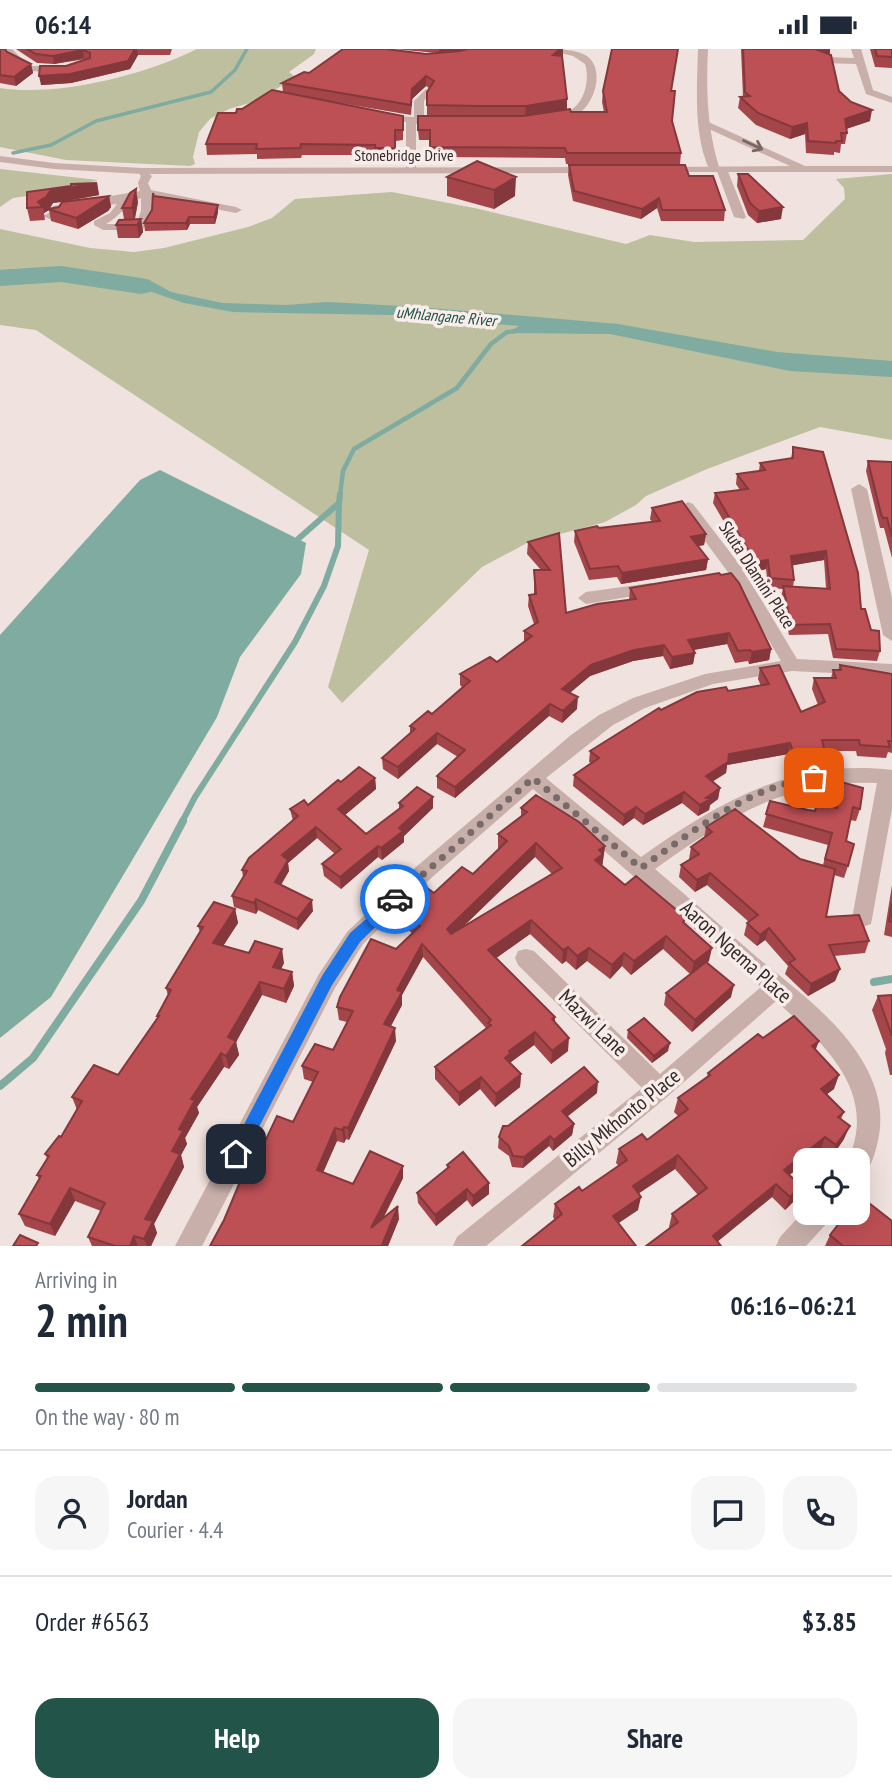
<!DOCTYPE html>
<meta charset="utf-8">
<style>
body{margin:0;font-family:"PT Sans Narrow",sans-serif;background:#f6f6f7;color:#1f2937;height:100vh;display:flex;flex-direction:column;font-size:26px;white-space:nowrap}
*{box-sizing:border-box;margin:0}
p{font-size:23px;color:#747a83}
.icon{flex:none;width:38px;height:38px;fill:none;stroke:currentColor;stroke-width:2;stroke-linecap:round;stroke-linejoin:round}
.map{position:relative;height:1197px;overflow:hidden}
.sheet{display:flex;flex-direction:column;background:#fff;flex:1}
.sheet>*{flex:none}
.fabs{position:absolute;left:793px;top:1099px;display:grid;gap:14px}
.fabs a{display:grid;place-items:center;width:77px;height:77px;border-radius:14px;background:#fff;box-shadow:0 7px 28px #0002;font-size:35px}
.pin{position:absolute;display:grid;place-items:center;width:60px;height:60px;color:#fff;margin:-30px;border-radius:14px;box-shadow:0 4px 10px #0006}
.courier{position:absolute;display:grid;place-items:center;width:70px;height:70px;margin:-35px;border:5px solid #1a73e8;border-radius:50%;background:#fff;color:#222;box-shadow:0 2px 9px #0007}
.head em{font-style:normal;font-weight:800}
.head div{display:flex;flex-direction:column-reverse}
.head{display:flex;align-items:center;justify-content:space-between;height:119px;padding:0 35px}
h1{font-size:46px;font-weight:800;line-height:52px}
.bar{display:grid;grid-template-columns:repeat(4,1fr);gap:10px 7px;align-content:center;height:84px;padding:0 35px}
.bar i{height:9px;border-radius:5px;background:#e0e1e3}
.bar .current{background:#225449}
.bar p{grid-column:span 4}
.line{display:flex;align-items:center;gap:18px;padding:0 35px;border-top:2px solid #e0e1e3}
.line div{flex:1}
.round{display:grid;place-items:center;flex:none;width:74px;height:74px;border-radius:21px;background:#f6f6f7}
.action{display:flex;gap:14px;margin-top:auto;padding:14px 35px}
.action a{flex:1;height:80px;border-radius:21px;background:#225449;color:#fff;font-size:28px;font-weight:800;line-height:80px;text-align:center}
.action a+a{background:#f6f6f7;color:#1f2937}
.status{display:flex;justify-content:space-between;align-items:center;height:49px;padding:0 35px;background:#fff;direction:ltr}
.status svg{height:19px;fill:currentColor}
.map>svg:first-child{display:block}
</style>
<div class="status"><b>06:14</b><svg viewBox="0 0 49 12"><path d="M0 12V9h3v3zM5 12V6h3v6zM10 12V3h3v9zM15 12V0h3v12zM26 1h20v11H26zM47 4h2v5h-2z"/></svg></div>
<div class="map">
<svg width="892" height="1197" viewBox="0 0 892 1197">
<rect width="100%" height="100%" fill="#f0e2de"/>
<path fill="#bdbf9f" d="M197 0H316L314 5 289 23 295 28 259 51 229 60 210 70 199 83 193 108 195 115 190 117 66 111 0 98V39C58 48 145 26 197 0Z
M0 120 98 131 70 141 13 149 0 158Z
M892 125V391L820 378 707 420 646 447 636 456 605 473 527 494 482 518 342 654 328 638 369 501 36 281 0 276V180L90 199 134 203 164 199 248 178 272 169 295 150 392 143 479 160 626 195 650 186 694 193 803 191 845 150 844 139 836 130Z"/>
<path fill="#7faba0" d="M51 218 153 233 171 243 222 254 286 256 328 253 419 258 618 275 777 303 892 312V328L790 322 610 285 507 284 519 277 391 266 233 263 184 254 149 242 90 228 35 227 0 234V221Z
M160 421 306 494 301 525 240 608 217 668 51 948 0 989V586L140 431Z"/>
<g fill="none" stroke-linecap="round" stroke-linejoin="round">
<path stroke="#7faba0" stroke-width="3.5" d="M13 104 51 96 96 72 211 43 235 21 247 0"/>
<path stroke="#7faba0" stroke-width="4.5" d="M340 446 343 422 354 400 457 339 491 295 507 283 516 282"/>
<path stroke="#7faba0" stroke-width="6" d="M298 490 339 454 340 445
M182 773 195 748 295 593 324 537 338 497 339 454"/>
<path stroke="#7faba0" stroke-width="8" d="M874 933 892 930
M0 1037 33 1009 141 852 183 772"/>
<path fill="#7faba0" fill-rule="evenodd" d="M61 217 141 229 150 231 154 237 150 243 141 245 61 233 0 237V221Z"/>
<path fill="#c8afaa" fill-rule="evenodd" d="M2 0H12L29 17H61L66 20 61 23 24 22Z
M544 0C558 0 576 0 587 7 605 20 595 55 578 65 571 70 561 72 552 73L547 70C553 66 562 66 569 62 585 54 590 30 585 15L573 7Z
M698 0H708C706 40 707 79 719 118L727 120 746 168 744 170 734 168 717 122H710C693 86 697 39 698 0Z
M851 0H861L873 41 892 48V54L866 45 856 15 824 14 819 11 824 8 854 9Z
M426 40 431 43 424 52V68L445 72 440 75H416V121L411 124 406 121V73L381 72 376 69 381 66 414 68V52Z
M142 119 152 127 148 134 151 141 236 158 242 161 236 164 152 148 151 168 143 180 139 181H103L94 176V172L110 164 117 155 63 162 61 167 49 170 43 167 51 163 53 157 140 142 138 134 141 127 137 122ZM141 149V162L136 175H106C121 167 126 154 141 149Z
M859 435 867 440 892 549V592L883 586 851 440Z
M688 453 693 455 743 520 797 610 892 615V627L792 622 713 635 645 659 613 676 546 729 641 808C719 753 793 709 892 721V760L871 875 863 878 855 875 852 869 877 734C785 730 727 769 655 820 688 848 720 876 752 904 797 942 858 983 876 1042 885 1071 879 1098 867 1124L858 1128V1111H848C879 1042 823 994 776 952L667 1048 486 1197H453L457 1188 642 1039 518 916 515 909 518 902 526 900 534 902 660 1025 761 938 533 740 430 830 363 895 335 939 202 1197H175L319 925 347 883 416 818 571 686 599 666 633 649 705 625 781 612 730 526 680 458Z
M651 534 657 535 659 539 657 543 586 555 578 549 586 543Z
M805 1161V1164H832L828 1173 806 1197H776L780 1188Z"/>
<path fill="#c8afaa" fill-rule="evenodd" d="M702 70 805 117H892V123H661L660 121 665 118 790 117 698 75V71Z
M0 107 54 114 142 119 591 118 596 121 591 124 142 125 54 120 0 113Z"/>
</g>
<path fill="#a34549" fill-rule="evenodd" d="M0 0 7 3 31 15 33 24 16 37 0 34Z
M16 0H172L170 6H138L130 20 71 34 41 36 66 17 86 10 54 15 37 14Z
M394 0H563L562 7 567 50V60L571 63H604L602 53 603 42H672V72L681 104 680 115H566L565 109 430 108V91H419L418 81 461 67 427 66V43L429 39 426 37 412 50 411 66 316 50 403 67V91L396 92 395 109H376L375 106H302L301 109 257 110V105L207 106 206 95 236 64 242 60 283 43 282 34 309 24 392 1 426 5 437 4Z
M741 0H830V4L828 5 839 42 870 72 846 80 847 84 845 95H841L840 104 834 103V106L806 104 805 85 790 90 756 76 738 59 740 48H743Z
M870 0H892V19L875 18Z
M569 116 689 127 725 161 724 172H661L657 159 641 170 573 152 568 126Z
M738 125 781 170 757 174 748 166 737 137Z
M447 128 515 147 494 160 447 147Z
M97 134 99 146 63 153 109 147 111 158 108 162 78 180 51 172 49 161 44 164 45 171 30 172 27 159ZM62 153 59 158 49 160 53 154Z
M154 147 218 163 215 175H190L187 181 145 182 144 174 152 161Z
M138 153 135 170H141L143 183 139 189H118L116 176 124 170 122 159Z
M793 398 880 602 877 612 833 609 828 585 789 586 781 547 783 540 768 539 766 520 753 523 713 454 715 444 740 441 736 435 737 425 759 422 760 414 791 410ZM824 511 826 539 793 538 794 531 792 516Z
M868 412 892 413V509L884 479H880L879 475 866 422Z
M652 459 706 485 704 496 698 497 708 510 706 521 621 535 617 528 589 531 574 493 575 482 652 473 650 470Z
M559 484 566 564 629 551 630 539 771 600 769 611 749 615 748 612 735 614 727 595 694 601 695 604 693 615 670 620 663 607 633 612 590 627 570 644 577 660 562 674 549 667 455 749 437 739V727L458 708 437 695 398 730 383 720 382 709 410 685V677L432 665 462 638 460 636V625L497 613 524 593V582L534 575 528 557 529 546 534 545V521H541L527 505 528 493Z
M840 616 892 625V704L888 703 886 709 857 707 856 702H825L822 714H790L788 705 727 716 726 724 712 733 720 739 718 750 710 756 709 761 698 767 682 754 643 776 634 769 623 777 573 737 574 726 591 714 589 713 590 702 661 661 728 642 761 637 758 630 760 619 801 663 818 656 812 640 814 629H831L833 621H838Z
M375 729 376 740 345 766 366 785 399 760V754L433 748V759L404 787V793L382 811 378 808 341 840 324 827 322 815 335 805 317 789 288 814 289 822 281 836 313 862 298 881 258 861 256 865 234 858 232 847 243 828 242 821 293 772 290 760 308 756Z
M841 733 860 760 856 772 850 771 846 792 848 817 844 829 834 826 826 868 869 892 865 904 834 907 840 920 835 932 808 947 785 925 788 917 765 891 757 897 744 886 747 874 749 873 707 836 695 843 679 828 681 816 690 811 689 810 691 798 704 789 706 778 800 810 823 816 828 796 763 778 770 752 815 762 835 758Z
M521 759 605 797 602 817 625 836 686 869 684 874 709 912 707 914 731 948 692 983 664 956 666 944 690 925 663 900 631 926 622 917 610 930 587 912 576 921 566 912 562 915 530 885 496 909 555 968V973L568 1002 551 1015 534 996 511 1013V1015L521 1025 520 1038 495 1058 480 1040 459 1057 435 1030V1018L486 979 423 908 402 946V956L391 977 396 992 349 1091 346 1090 344 1094 337 1092 323 1123 353 1135 403 1117V1129L383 1170H399L388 1197H210L224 1171 243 1127 241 1119 262 1099 293 1073 313 1033 304 1030 302 1017 333 1001 347 973 339 971 337 958 413 885 401 875 400 862 434 844 473 825 499 800 498 799V785L521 768ZM535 808 552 825 465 876Z
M892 836V888L884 886Z
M235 860 238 874 223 897 284 914 281 920 292 923 294 937 286 954 262 946 236 993 239 1006 229 1020 224 1018 197 1058 199 1064 185 1089 187 1095 181 1106 184 1118 154 1175 157 1184 151 1197H92L88 1188 101 1162 75 1152 55 1187 25 1177 19 1165 39 1130 37 1126 47 1109 45 1105 61 1088 77 1061 72 1048 118 1026 157 969V967L168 947 166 939 200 883 198 877Z
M892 946V1026H890L885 1004 886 1000 872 961 878 947Z
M628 981 668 1002 652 1014 627 989Z
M763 989 816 1001 834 1040 827 1045 844 1063 841 1070 844 1090 831 1109 820 1102 808 1111H805V1114L789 1126 801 1137 796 1150 785 1161 772 1148 717 1193 670 1179 669 1178 672 1165 698 1146 675 1120 638 1145V1161L618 1174 555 1171 553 1168 555 1155 582 1142 619 1117 616 1114 619 1100 647 1091 678 1067 674 1063 678 1049 707 1028 708 1024Z
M597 1044 567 1068 574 1075 572 1086 553 1102 549 1097 523 1119 512 1118 509 1107 498 1099 499 1088 508 1077Z
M447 1116 489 1145 472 1158 467 1151 436 1177 418 1154 417 1144 447 1120Z
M830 1186 892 1197H825Z"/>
<path fill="#84383c" d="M135 0H137L138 6 130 20 71 34 41 36 39 27Z
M439 0H479L439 4Z
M560 0H563V7L553 6Z
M821 0H830V4L817 12 818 1Z
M83 1 84 9 54 15 53 7Z
M31 15 33 24 16 37 14 28Z
M426 27V37L412 50 411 66 412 40Z
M567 50V60L525 67 526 57Z
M872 61 870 72 843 81 845 70Z
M807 74 805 85 790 90 792 78Z
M516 128 515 147 494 160V141Z
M97 134 99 146 53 154 49 161 44 164 43 158 38 153 50 142Z
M136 140 138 153 134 172 132 159Z
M109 147 111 158 108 162 78 180 76 169Z
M659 149 657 159 641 170 642 160Z
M218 156V163L215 175 214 168Z
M783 158 781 170 757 174 759 162Z
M189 168 190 175 187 181 186 174Z
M141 170 143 183 139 189 137 176Z
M706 485 704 496 689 499 691 488Z
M826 502 824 511 789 517 791 507Z
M708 510 706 521 621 535 622 524Z
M768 511 766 520 753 523 755 513Z
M729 584 727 595 686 602 688 591Z
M664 596 663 607 633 612 590 627 561 651 562 640 591 616 634 601Z
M771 600 769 611 749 615 752 603Z
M695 604 693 615 670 620 672 608Z
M578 648 577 660 562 674 563 662Z
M550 655 549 667 455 749V738Z
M437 684V695L398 730V718Z
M790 694 788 705 727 716 726 724 703 738 706 727 729 705Z
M375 729 376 740 339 771 338 760Z
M720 739 718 750 710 756 709 761 698 767 700 756 706 749Z
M684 743 682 754 643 776 645 765Z
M433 748V759L404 787V793L382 811 381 799 399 779Z
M636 758 634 769 623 777 624 766Z
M316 778 317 789 288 814 289 822 276 844 275 833 282 806Z
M536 794 535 808 447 893V880Z
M378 797V808L341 840 340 828Z
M605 797 602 819 595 811 599 801Z
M710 824 707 836 695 843 697 831Z
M256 850 258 861 256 865 254 854Z
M312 851 313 862 298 881 297 870Z
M235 860 238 874 216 908 213 894Z
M531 871 530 885 488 915V901Z
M769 879 765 891 757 897 760 886Z
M666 887 663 900 631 926 634 912Z
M422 895 423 908 402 946V956L385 988 384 975 397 941Z
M568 898 566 912 562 915 563 901Z
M589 899 587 912 576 921 577 907Z
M712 899 709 912 691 926 694 913Z
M282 900 284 914 275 932 273 918Z
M624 904 622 917 610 930 612 916Z
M840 920 835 932 808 947 811 935Z
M292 923 294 937 286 954 284 940Z
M260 933 262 946 236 993 239 1006 229 1020 226 1007 228 988Z
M734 936 731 948 692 983 695 971Z
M395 979 396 992 349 1091 348 1079Z
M535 983 534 996 511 1013V1017L505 1009 509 1002Z
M569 989 568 1002 551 1015 552 1002Z
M819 992 814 1005 812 997Z
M670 994 668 1002 652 1014 654 1007Z
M221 1004 224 1018 197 1058 199 1064 185 1089 187 1095 181 1106 184 1118 154 1175 157 1184 151 1197H147L144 1190 145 1170 172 1102 179 1080 191 1050Z
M521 1025 520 1038 495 1058 496 1045Z
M839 1026 834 1040 816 1053 821 1040Z
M481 1028 480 1040 459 1057V1044Z
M598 1033 597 1044 560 1073 562 1062Z
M574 1075 572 1086 553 1102 554 1091Z
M850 1077 844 1090 831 1109 836 1096Z
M344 1078 346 1090 344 1094 342 1081Z
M335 1079 337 1092 319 1133 317 1121Z
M550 1087 549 1097 523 1119 524 1108Z
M825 1088 820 1102 808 1111H805V1114L779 1134 784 1121Z
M678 1106 675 1120 630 1150 633 1137Z
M403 1117V1129L372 1191 371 1179Z
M489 1134V1145L472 1158 473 1147Z
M776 1135 772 1148 712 1197 713 1187Z
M801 1137 796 1150 785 1161 790 1148Z
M70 1139 75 1152 55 1187 50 1175Z
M467 1140V1151L436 1177 435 1166Z
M641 1148 638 1161 610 1180 613 1167Z
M398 1157 399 1170 388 1197H382Z
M134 1187 138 1197H130Z"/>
<path fill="#bd5055" stroke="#84383c" stroke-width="2" fill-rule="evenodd" d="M0 0H5L7 3 31 15 14 28 0 26Z
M27 0H135L128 12 70 25 39 27 40 17H66L90 9V4L83 1 53 7 36 5Z
M343 0H386L426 5 460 2 468 0H560L553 6 562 7 567 50 563 51 526 57H479L427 56V43L434 32 426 27 412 40 411 56 282 34 304 23 309 24Z
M612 0H678L671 42H675L672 72 681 104H567L565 99 430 98V81H418V67H523L570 60 571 63H607L603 42Z
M743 0H821L818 1 831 6 839 42 851 53 872 61 845 70 847 84H841L842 92H836V94L808 92 807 74 792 78 758 64 740 48 750 47 745 43Z
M875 0H892V8L877 7Z
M272 41 403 67V81H395V99H375V96L301 95 300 99 256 100 257 95H206L218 64H236L237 60H242Z
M477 112 516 128 494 141 447 128Z
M569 116H685L689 127H713L725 161H662L659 149 642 160 574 142Z
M738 125H748L783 158 759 162 750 154Z
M97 134 50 142 46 148 38 153 43 158 27 159V143L71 137V135Z
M136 140 132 159H122L130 144Z
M153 144 154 147 218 156 214 168H189L186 174H144L152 161Z
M109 147 106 150 76 169 48 160 59 158 62 153Z
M141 170 137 176H116L119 171Z
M793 398 823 403 858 524 861 560H865L871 581 879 582 880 602 836 600 830 575 791 576 783 537 830 540 826 502 791 507 794 531 770 529 768 511 755 513 715 444 748 440 737 425 765 421 760 414 793 409Z
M868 412 892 413V488L887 469H883L881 465Z
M682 452 706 485 691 488 708 510 622 524 618 517 590 520 575 482 597 477 599 479 660 472 652 459Z
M559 484 566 564 597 555 636 550 630 539 719 524 721 526 731 524 739 534 771 600 752 603 750 601 738 602 729 584 688 591 695 604 672 608 664 596 634 601 591 616 562 640 578 648 563 662 550 655 455 738 437 727 465 701 437 684 398 718 382 709 415 680 410 677 428 662 432 665 470 632 460 625 490 608 497 613 532 587 524 582 538 573 529 546 536 545 534 521H550L528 493Z
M779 616 801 663 825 653 814 629H836L833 621H841L840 616 892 625V692H888L890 698 860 696 859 691H822L825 703H793L790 694 729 705 728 713 706 727 720 739 706 749 711 750 700 756 684 743 645 765 636 758 624 766 574 726 599 709 590 702 659 659 661 661 697 643 726 638 728 642 769 635 760 619Z
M359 718 375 729 338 760 366 785 403 757 399 754 417 738 433 748 399 779 403 782 381 799 378 797 340 828 322 815 341 800 316 778 282 806 288 811 275 833 312 851 297 870 256 850 254 854 232 847 247 822 242 821 249 809 298 767 290 760 304 751 308 756 338 731 341 733Z
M841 733 863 739 860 760 853 758 846 792 854 795 848 817 825 810 832 784 766 765 770 752 808 761 815 762 817 754 837 759Z
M536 746 579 773 605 797 599 801 603 805 595 811 625 836 636 827 686 869 683 873 712 899 694 913 666 887 634 912 624 904 612 916 589 899 577 907 568 898 563 901 531 871 488 901 555 968 552 970 569 989 552 1002 535 983 509 1002 511 1004 505 1009 521 1025 496 1045 481 1028 459 1044 435 1018 491 976 488 974 491 971 422 895 397 941 402 943 384 975 395 979 348 1079 344 1078 342 1081 335 1079 317 1121 353 1135 370 1102 403 1117 371 1179 398 1157 382 1196 385 1197H210L224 1171 245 1121 241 1119 253 1096 262 1099 277 1067 293 1073 318 1023 302 1017 315 995 333 1001 353 962 337 958 340 948 371 890 396 900 420 877 400 862 427 839 434 844 462 818 473 825 507 792 498 785 527 763 521 759ZM536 794 562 819 451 885 447 880Z
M735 760 800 810 835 820 826 868 859 866 869 892 829 896 840 920 811 935 789 914 795 910 769 879 760 886 747 874 758 866 710 824 697 831 681 816 699 805 691 798 712 783 706 778Z
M214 853 235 860 213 894 249 904 255 892 282 900 273 918 292 923 284 940 260 933 228 988 236 992 226 1007 221 1004 191 1050 195 1051 179 1080 183 1082 172 1102 180 1105 145 1170 153 1172 144 1190 134 1187 130 1197H115L88 1188 105 1154 70 1139 50 1175 19 1165 41 1127 37 1126 49 1107 45 1105 59 1087 61 1088 82 1052 72 1048 94 1016 118 1026 159 967H157L171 941 166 939 203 878 198 877Z
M892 854V873L889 872Z
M706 913 734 936 695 971 666 944Z
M892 946V987L878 947Z
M794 967 819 992 812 997 839 1026 821 1040 844 1063 838 1068 850 1077 836 1096 825 1088 784 1121 801 1137 790 1148 776 1135 713 1187 721 1197H646L678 1173 672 1165 707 1139 678 1106 633 1137 641 1148 613 1167 636 1197H522L562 1165 555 1155 579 1138 582 1142 627 1111 619 1100 642 1085 647 1091 688 1060 678 1049 710 1026 708 1024 758 985 763 989Z
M644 969 670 994 654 1007 628 981Z
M584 1018 598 1033 562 1062 574 1075 554 1091 550 1087 524 1108 513 1107 509 1097 499 1088 503 1077H508Z
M463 1103 489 1134 473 1147 467 1140 435 1166 417 1144 449 1118 447 1116Z
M860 1147 892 1172V1197H843L830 1186 847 1164H858V1151Z
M20 1186 38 1194 36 1197H13Z"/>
<defs><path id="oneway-shaft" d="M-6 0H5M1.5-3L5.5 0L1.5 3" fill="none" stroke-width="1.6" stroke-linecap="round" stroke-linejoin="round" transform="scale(1.75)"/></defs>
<use stroke="#786663" href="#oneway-shaft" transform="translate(753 96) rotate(25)"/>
<path fill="#1a73e8" d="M395 845 402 850 400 854 360 893 332 936 242 1111 236 1113 231 1111 228 1105 231 1100 322 927 350 884Z"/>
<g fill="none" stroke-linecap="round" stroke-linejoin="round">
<path stroke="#776a68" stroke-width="7" stroke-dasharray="0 12.6" d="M395 850 533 729 641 819C682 790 720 760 767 741 782 735 799 732 814 729"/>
</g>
<g text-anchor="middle" stroke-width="7" stroke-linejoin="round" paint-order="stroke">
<g font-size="16" fill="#362a29" stroke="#f8edea">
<text x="404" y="112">Stonebridge Drive</text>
</g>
<g font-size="16" font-style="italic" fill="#225449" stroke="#f8edea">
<text transform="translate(446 267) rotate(5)" y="6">uMhlangane River</text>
</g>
<g font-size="18" fill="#362a29" stroke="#f8edea">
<text transform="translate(757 526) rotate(57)" y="6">Skuta Dlamini Place</text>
</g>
<g font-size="21" fill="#362a29" stroke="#f8edea">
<text transform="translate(736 903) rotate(42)" y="7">Aaron Ngema Place</text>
<text transform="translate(593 974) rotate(44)" y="7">Mazwi Lane</text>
<text transform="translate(622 1069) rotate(-39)" y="7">Billy Mkhonto Place</text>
</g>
</g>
</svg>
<div class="fabs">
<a><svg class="icon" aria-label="locate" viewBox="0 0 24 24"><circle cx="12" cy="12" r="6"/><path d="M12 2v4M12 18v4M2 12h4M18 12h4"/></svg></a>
</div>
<div class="pin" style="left:814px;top:729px;background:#ea580c"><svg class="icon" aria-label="bag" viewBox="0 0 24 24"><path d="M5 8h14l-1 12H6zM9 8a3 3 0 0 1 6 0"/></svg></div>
<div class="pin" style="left:236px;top:1105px;background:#1f2937"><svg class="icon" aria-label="home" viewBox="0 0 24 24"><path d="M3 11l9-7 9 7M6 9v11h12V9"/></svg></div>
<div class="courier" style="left:395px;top:850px"><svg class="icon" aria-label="car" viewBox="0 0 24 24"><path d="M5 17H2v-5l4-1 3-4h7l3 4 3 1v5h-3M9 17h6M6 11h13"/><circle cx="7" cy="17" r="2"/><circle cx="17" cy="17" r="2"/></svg></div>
</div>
<section class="sheet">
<div class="head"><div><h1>2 min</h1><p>Arriving in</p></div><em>06:16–06:21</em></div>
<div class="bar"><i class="current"></i><i class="current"></i><i class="current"></i><i></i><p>On the way · 80 m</p></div>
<div class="line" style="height:126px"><a class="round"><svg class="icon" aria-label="person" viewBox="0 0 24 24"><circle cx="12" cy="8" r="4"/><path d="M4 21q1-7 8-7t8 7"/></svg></a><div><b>Jordan</b><p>Courier · 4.4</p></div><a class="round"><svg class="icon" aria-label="chat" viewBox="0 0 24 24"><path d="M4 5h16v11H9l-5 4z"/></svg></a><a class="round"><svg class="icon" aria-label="phone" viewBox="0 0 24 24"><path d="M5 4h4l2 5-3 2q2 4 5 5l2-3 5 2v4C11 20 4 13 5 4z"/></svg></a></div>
<div class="line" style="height:91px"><div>Order #6563</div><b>$3.85</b></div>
<div class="action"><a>Help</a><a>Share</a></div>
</section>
